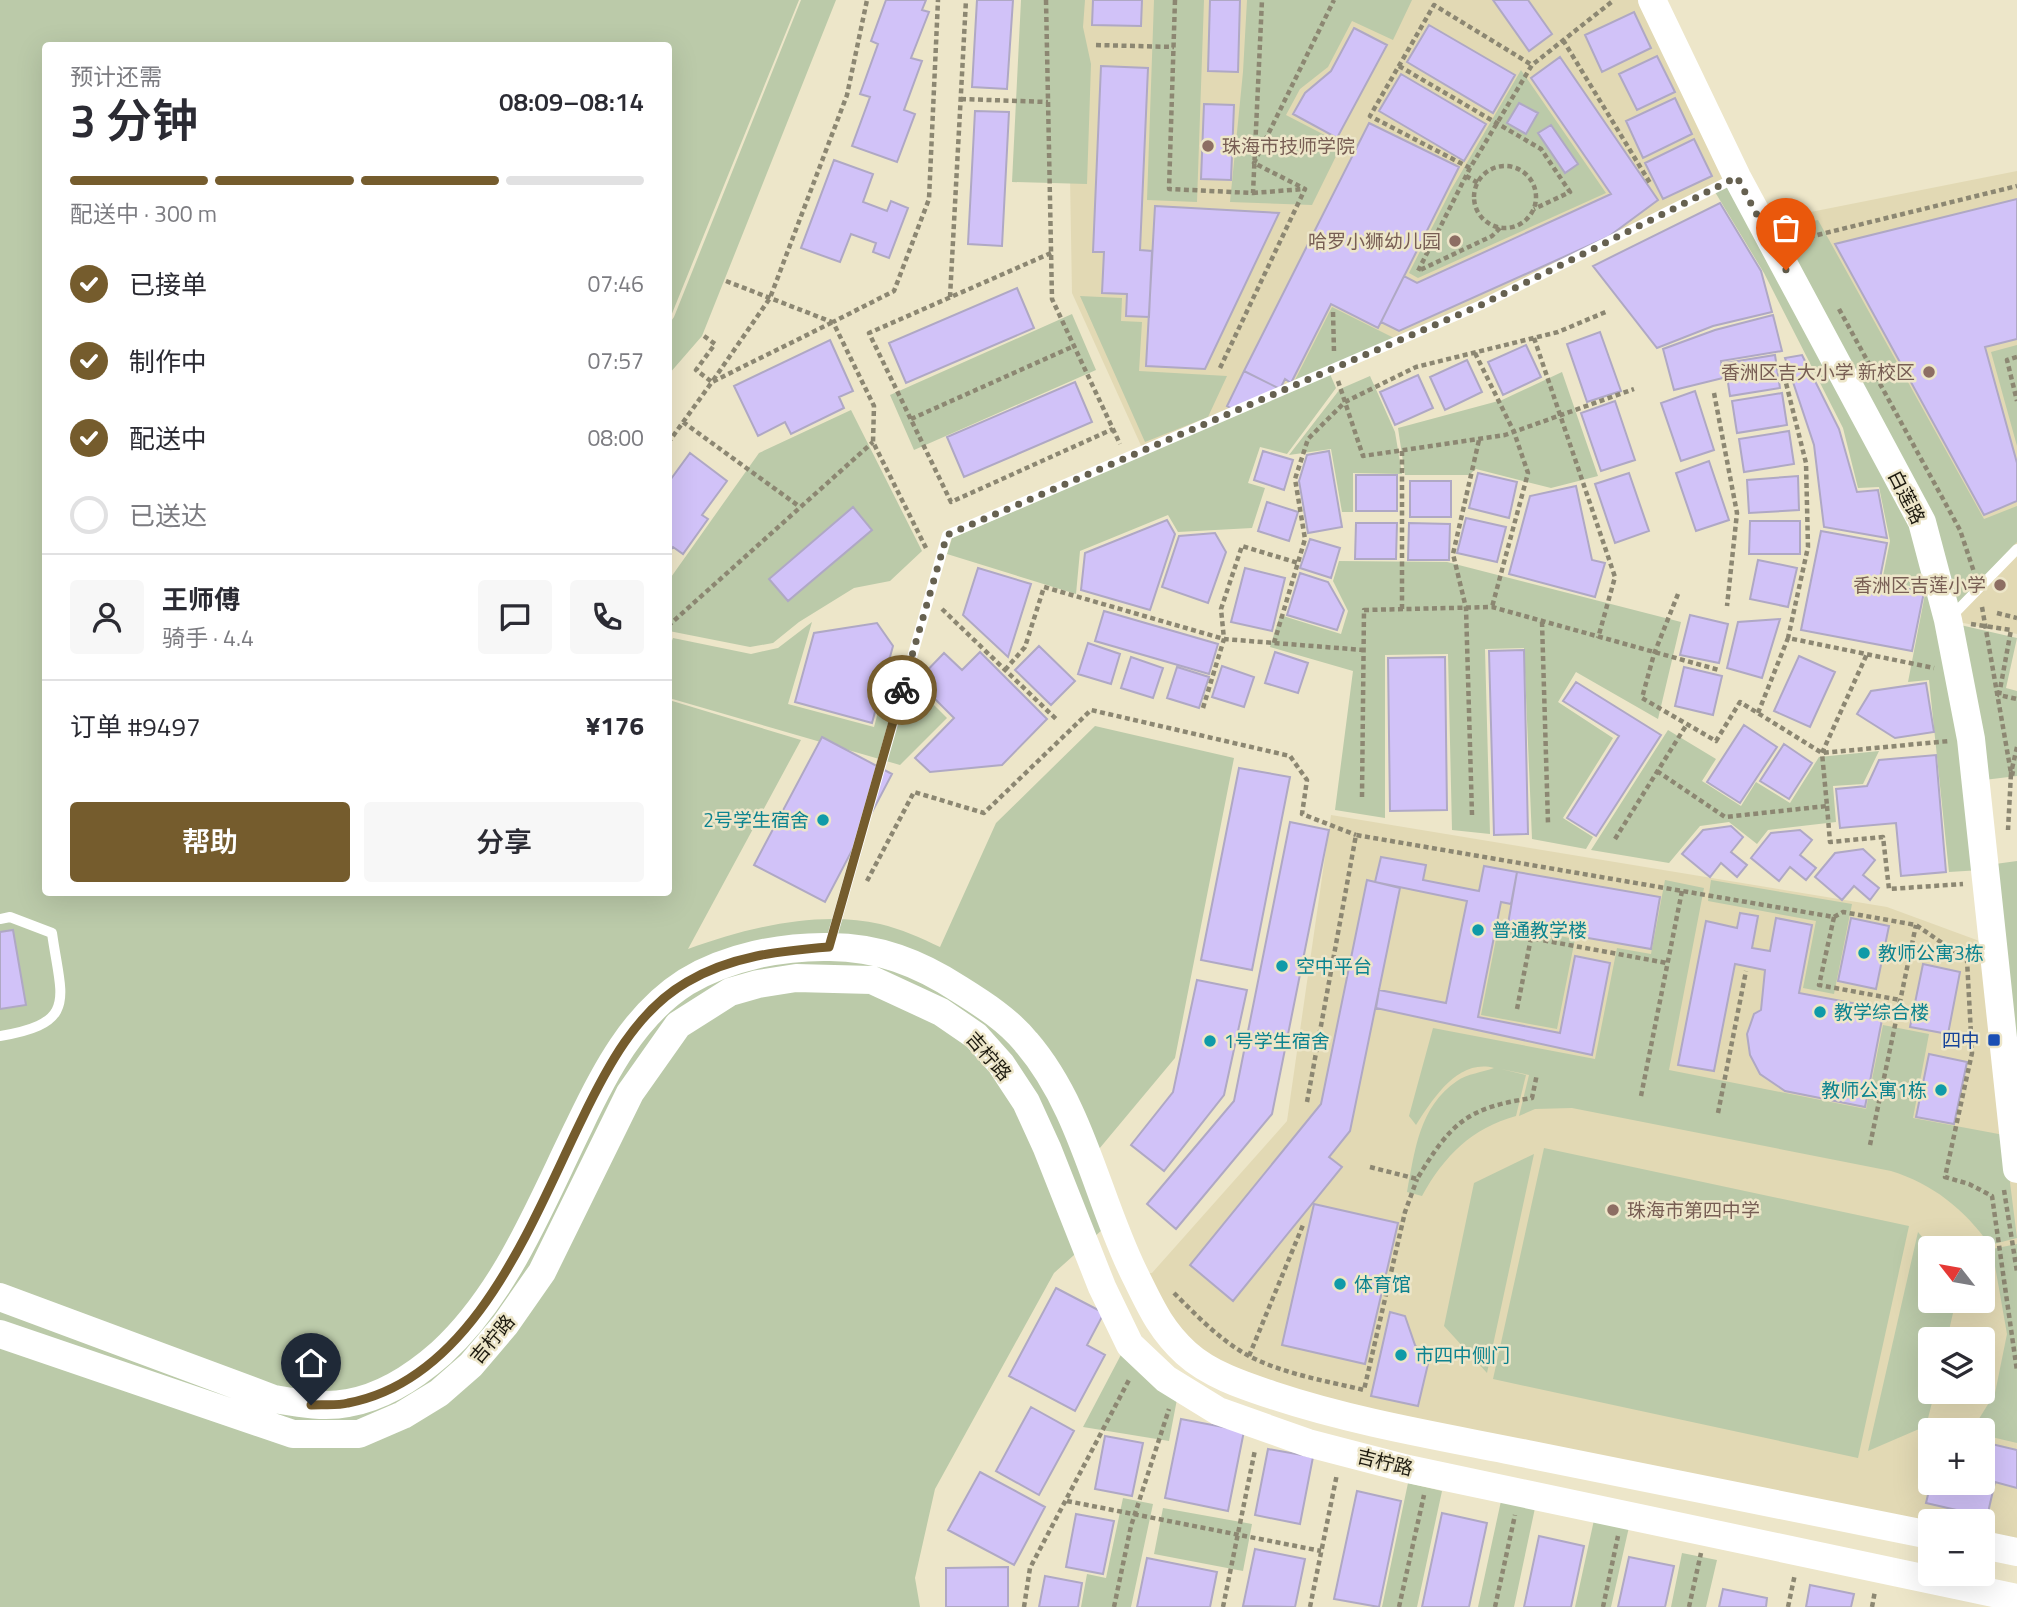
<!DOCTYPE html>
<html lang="zh">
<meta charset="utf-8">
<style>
body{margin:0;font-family:"Titillium Web","Noto Sans SC",sans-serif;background:#f7f7f7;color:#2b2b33;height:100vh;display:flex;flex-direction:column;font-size:26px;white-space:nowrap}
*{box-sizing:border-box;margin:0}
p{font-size:23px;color:#7c7c81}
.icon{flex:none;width:38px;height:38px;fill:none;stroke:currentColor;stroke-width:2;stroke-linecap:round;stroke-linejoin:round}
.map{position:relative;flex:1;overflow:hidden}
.drawer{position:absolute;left:42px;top:42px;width:630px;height:854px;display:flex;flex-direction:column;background:#fff;border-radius:7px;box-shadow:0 7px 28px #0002}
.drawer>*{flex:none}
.needle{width:46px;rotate:301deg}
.fabs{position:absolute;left:1918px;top:1236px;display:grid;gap:14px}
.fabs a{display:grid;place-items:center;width:77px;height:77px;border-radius:7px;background:#fff;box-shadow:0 7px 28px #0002;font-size:35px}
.pin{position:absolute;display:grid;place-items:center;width:60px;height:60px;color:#fff;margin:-72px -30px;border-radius:50% 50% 50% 0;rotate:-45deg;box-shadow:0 0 7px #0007}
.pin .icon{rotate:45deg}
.courier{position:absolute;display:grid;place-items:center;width:70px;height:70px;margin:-35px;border:5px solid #755c2d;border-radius:50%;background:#fff;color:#222;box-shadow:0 2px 9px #0007}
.head em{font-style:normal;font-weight:600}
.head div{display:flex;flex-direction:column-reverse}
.head{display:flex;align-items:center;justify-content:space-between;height:119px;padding:0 28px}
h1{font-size:46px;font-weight:600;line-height:52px}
.bar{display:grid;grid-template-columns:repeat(4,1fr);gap:10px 7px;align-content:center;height:84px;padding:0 28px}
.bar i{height:9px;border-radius:5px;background:#e1e1e2}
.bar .active{background:#755c2d}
.bar p{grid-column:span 4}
.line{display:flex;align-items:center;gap:18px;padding:0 28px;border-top:2px solid #e1e1e2}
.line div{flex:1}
.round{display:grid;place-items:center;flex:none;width:74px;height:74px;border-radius:7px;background:#f7f7f7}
ol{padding:0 28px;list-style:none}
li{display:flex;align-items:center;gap:21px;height:77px}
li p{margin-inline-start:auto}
li .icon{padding:7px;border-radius:50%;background:#755c2d;color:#fff;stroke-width:4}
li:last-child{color:#7c7c81}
li i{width:38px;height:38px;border:4px solid #e1e1e2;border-radius:50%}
.cta{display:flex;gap:14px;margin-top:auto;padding:14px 28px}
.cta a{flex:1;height:80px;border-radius:7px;background:#755c2d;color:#fff;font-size:28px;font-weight:600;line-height:80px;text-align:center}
.cta a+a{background:#f7f7f7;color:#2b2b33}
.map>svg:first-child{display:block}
</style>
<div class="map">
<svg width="2017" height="1607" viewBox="0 0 2017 1607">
<rect width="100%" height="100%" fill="#ede6c9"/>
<path fill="#e2d9b4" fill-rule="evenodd" d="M1067 0H1652L1736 177 1481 305 1143 450 1072 293Z
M2017 171V634L1949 620 1761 222Z
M1331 815 1887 907 1993 946 2017 1172V1551L1983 1544V1521H1930V1533L1331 1414 1193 1357 1135 1274 1152 1273 1287 1121ZM1930 1248H1983V1300H1930ZM1930 1339H1983V1391H1930ZM1930 1430H1983V1482H1930Z"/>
<path fill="#bbcaa9" d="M0 0H799L669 321 668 46H46V892H668L669 700 801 740 688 949C746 928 818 910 880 924 901 929 921 938 940 947L996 823 1095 726 1234 758 1175 1058 1089 1161 1112 1221 1054 1273 935 1489 915 1578 920 1607H0Z
M801 0H836L702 336 669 374V324L674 317Z
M1021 0H1085L1083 27 1091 64 1087 184 1012 182Z
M1154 0H1204L1197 202 1147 200Z
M1247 0H1412L1393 40 1352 21 1328 67 1300 89 1286 115 1342 144 1312 205 1230 202 1243 72Z
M1521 70 1606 193 1418 278 1409 273 1451 190Z
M1736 182 1919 524 1981 870 1949 872 1929 680 1908 682 1926 589 1882 581 1890 541 1879 487 1858 488 1843 428 1764 273 1715 192Z
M1818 220 1984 519 2017 506V542L1953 609 1773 228Z
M1080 296 1122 298 1121 321 1142 322 1139 371 1227 376 1208 417 1145 442Z
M1332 307 1394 338 1294 382Z
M1072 314 1096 370 914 450 890 395Z
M2017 345V446L1991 352Z
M1562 372 1598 476 1551 488 1476 469 1469 475H1405L1398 428 1502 400Z
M1330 374 1336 388 1287 454 1260 447 1248 483 1265 488 1252 528 1178 532 1168 515 1080 551 1076 594 947 554 952 538Z
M1370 376 1395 432 1402 474 1353 473V512H1342L1331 449 1289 455 1340 389Z
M851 410 922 551 890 581 854 588 799 622 773 643 750 647 669 631V580L759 453Z
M1339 561 1447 562 1681 622 1658 719 1576 672 1558 702 1613 738 1563 818 1593 837 1586 849 1532 839 1524 648 1485 649 1490 834 1452 830 1448 654 1385 655V818L1335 810 1353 671 1270 647 1280 615 1341 634 1348 611 1333 581Z
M812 622 788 704 874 727 888 675 910 681 947 718 900 765 669 698 668 651 673 638 751 654 778 648Z
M1956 624 2017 638 2006 688 2017 691V776L1984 780Z
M1668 730 1716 759 1702 781 1741 806 1756 782 1790 803 1819 757 1879 751 1863 784 1833 786 1836 822 1768 830 1757 844 1729 822 1700 826 1669 863 1591 850Z
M2017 861V1106L1988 865Z
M1665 880 1704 888 1669 1070 1866 1109 1883 1025 1929 1034 1913 1118 2004 1135 2017 1238 1990 1245C1964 1209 1933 1184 1891 1171L1572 1108 1535 1109 1519 1116 1529 1075 1501 1069 1526 1075 1516 1116C1472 1128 1444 1156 1422 1196L1407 1192C1415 1150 1419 1107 1457 1081 1467 1074 1483 1072 1494 1068 1458 1058 1432 1100 1416 1125L1409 1116 1433 1028 1595 1059 1617 948 1651 954Z
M1711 880 1852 904 1834 994 1803 988 1816 921 1708 901Z
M1499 924 1575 939 1557 1029 1481 1015Z
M1544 1148 1909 1226 1858 1458 1493 1379Z
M1534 1154 1487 1373 1444 1326 1474 1183Z
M1918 1232 1931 1248 1930 1300H1956L1947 1339H1930V1391H1935L1926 1426 1868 1451Z
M2017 1244V1443L1983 1435V1430H1972L1995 1393 2007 1334 1992 1249Z
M1124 1349 1178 1394 1169 1441 1083 1427Z
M1408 1483 1442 1491 1417 1607H1382Z
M1123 1498 1153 1504 1131 1607H1081L1087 1574 1106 1578Z
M1501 1501 1535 1508 1514 1607H1478Z
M1163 1508 1252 1524 1243 1571 1154 1554Z
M1594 1520 1629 1527 1611 1607H1575Z
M1682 1553 1717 1560 1706 1607H1671Z"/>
<path fill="#d1c2f8" stroke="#afa8c4" stroke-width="2" d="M886 0H926L922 10 929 12 911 58 922 61 904 110 915 114 897 162 852 146 870 97 860 94 878 44 871 41Z
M977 0H1013L1007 89 972 87Z
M1093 0H1142L1141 26 1092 25Z
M1210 0H1240L1238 72 1208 71Z
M1493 0H1528L1552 34 1529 51Z
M1634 12 1651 48 1602 72 1585 35Z
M1429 25 1515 75 1493 113 1407 62Z
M1354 28 1387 45 1337 138 1293 114 1305 93 1331 71Z
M1657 56 1675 92 1637 110 1619 74Z
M1560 57 1658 200 1608 237 1399 331 1381 322 1404 276 1417 283 1611 194 1531 78Z
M1101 66 1148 68 1140 250 1152 251 1149 317 1126 316 1127 294 1102 293 1104 252H1093Z
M1401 74 1486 124 1464 161 1379 111Z
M1675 98 1692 134 1643 158 1626 121Z
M1519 103 1538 113 1526 134 1507 123Z
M1204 104 1234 105 1231 180 1201 179Z
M975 111 1009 112 1002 246 968 244Z
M1369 123 1459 167 1378 328 1331 304 1291 383 1285 379 1280 389 1244 371Z
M1551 125 1578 164 1565 173 1538 133Z
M1694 139 1712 176 1663 199 1645 163Z
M834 160 873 174 863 202 887 211 891 201 908 208 889 258 873 252 876 243 851 234 840 262 801 248Z
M2017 199V339L1985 347 2017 463V501L1984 515 1835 244Z
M1720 203 1761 271 1772 312 1713 326 1657 348 1593 266Z
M1155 206 1279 213 1205 369 1146 366Z
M1017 288 1034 328 906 383 889 343Z
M1773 315 1782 351 1721 361 1723 378 1674 390 1663 349 1715 330Z
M1600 332 1621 391 1587 402 1567 344Z
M830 340 853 391 839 397 844 408 791 434 785 422 758 436 734 386Z
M1526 345 1541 377 1503 395 1488 362Z
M1775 355 1780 388 1730 396 1725 363Z
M1802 355 1839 429 1857 492 1878 490 1887 538 1824 527 1814 445 1785 358Z
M1467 360 1482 392 1445 410 1430 377Z
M1244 371 1280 389 1234 410 1227 406Z
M1418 375 1433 408 1395 425 1380 392Z
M1075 382 1092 422 964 477 947 437Z
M1695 391 1714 450 1681 461 1661 403Z
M1782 393 1787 425 1737 433 1732 401Z
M1615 401 1635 460 1601 471 1581 413Z
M1789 431 1794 464 1744 472 1739 439Z
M1263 451 1293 460 1284 490 1254 480Z
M1329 451 1342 527 1308 533 1299 481 1307 455Z
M690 453 727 481 702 515 708 519 683 554 673 547 668 553V483Z
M1709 461 1729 520 1696 531 1676 473Z
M1478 473 1517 482 1509 518 1469 508Z
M1629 473 1649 531 1615 543 1595 484Z
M1356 475H1397V511H1356Z
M1798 476 1799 510 1749 513 1747 480Z
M1410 481H1451V517H1410Z
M1576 486 1592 560 1605 563 1595 597 1509 574 1530 496Z
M1267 502 1298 512 1289 541 1258 531Z
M853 507 872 530 788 601 769 579Z
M1466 518 1506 527 1497 562 1457 553Z
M1167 520 1175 534 1150 610 1081 590 1085 553Z
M1750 521H1800V554H1749Z
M1356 523H1397L1396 559H1355Z
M1409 523 1450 524 1449 560H1408Z
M1821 531 1887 543 1879 583 1924 592 1912 651 1801 630Z
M1215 533 1226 552 1208 603 1162 587 1179 536Z
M1310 539 1340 548 1331 578 1300 568Z
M1758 560 1797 568 1788 607 1750 599Z
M978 568 1031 584 1008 657 963 615Z
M1245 568 1285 578 1272 631 1231 622Z
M1300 573 1328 582 1344 610 1337 630 1287 615Z
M1104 611 1218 644 1209 674 1095 641Z
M1690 615 1728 624 1719 663 1680 655Z
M1780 619 1762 678 1727 668 1738 622Z
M877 623 893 646 872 723 795 702 814 633Z
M1088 643 1120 654 1111 684 1078 674Z
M1039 646 1075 681 1051 705 1015 670Z
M1524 650 1528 834 1494 835 1489 651Z
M980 652 1047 719 1002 765 930 772 915 758 954 718 917 681 944 653 962 670Z
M1275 652 1308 663 1298 693 1265 683Z
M1799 656 1835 672 1810 727 1774 711Z
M1131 657 1163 668 1153 698 1121 688Z
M1445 657 1447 810 1390 811 1388 658Z
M1222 666 1254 677 1244 707 1212 697Z
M1177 667 1209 677 1199 708 1167 698Z
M1684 667 1722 676 1713 715 1675 706Z
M1576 682 1661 735 1596 836 1567 818 1619 736 1563 701Z
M1926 683 1934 732 1895 738 1857 714 1871 691Z
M1744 725 1777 747 1740 803 1707 782Z
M822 737 892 774 825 902 754 865Z
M1784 744 1812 763 1789 799 1760 781Z
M1936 755 1946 872 1901 876 1896 823 1840 828 1836 789 1867 786 1879 760Z
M1239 768 1290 777 1252 970 1201 960Z
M1290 822 1329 830 1272 1114 1176 1229 1147 1204 1234 1101Z
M1731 826 1743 837 1731 852 1747 865 1737 877 1721 863 1710 877 1682 854 1703 830Z
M1800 830 1812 840 1800 855 1816 868 1806 880 1790 867 1779 881 1751 858 1771 833Z
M1863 849 1875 860 1863 875 1879 888 1870 900 1854 886 1842 900 1815 877 1835 853Z
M1381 857 1426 865 1423 880 1479 891 1484 866 1517 872 1511 904 1501 902 1478 1017 1560 1033 1575 956 1610 963 1592 1055 1376 1008 1379 990 1446 1003 1467 901 1375 882Z
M1517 872 1660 897 1651 949 1508 924Z
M1367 880 1400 888 1350 1131 1329 1157 1342 1167 1233 1301 1190 1265 1321 1104Z
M1740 913 1758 916 1752 948 1770 951 1776 918 1812 925 1799 993 1884 1009 1865 1107 1785 1091 1760 1074 1750 1055 1747 1034 1754 1014 1761 1010 1765 970 1735 964 1714 1071 1678 1065 1706 921 1737 928Z
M1851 918 1889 926 1876 989 1838 981Z
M13 930 26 1005 0 1009V932Z
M1923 964 1960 972 1948 1034 1910 1027Z
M1197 980 1247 990 1224 1095 1164 1171 1131 1145 1173 1092Z
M1929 1054 1967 1062 1954 1124 1916 1117Z
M1314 1204 1398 1223 1365 1364 1282 1345Z
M1056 1288 1104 1313 1087 1345 1105 1355 1075 1411 1009 1376Z
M1390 1312 1405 1316 1415 1345 1428 1364 1418 1406 1371 1396Z
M1031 1407 1074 1431 1039 1495 996 1471Z
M1181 1419 1244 1431 1228 1511 1165 1498Z
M1105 1436 1143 1443 1132 1496 1095 1489Z
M1983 1442 2017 1450V1488L1995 1482 1987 1517 1926 1503 1931 1482H1983Z
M1268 1449 1313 1457 1300 1524 1255 1515Z
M980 1472 1045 1507 1014 1565 948 1530Z
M1357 1491 1401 1501 1379 1607 1334 1599Z
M1442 1513 1487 1523 1469 1607H1422Z
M1076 1514 1114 1521 1103 1574 1066 1567Z
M1539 1536 1584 1546 1571 1607H1524Z
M1255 1549 1305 1559 1295 1607 1243 1606Z
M1629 1557 1674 1566 1665 1607H1618Z
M1147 1558 1217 1572 1210 1607H1137Z
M1008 1567V1607H946V1568Z
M1045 1576 1082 1583 1078 1607H1039Z
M1810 1585 1854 1594 1851 1607H1806Z
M1723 1589 1767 1598 1766 1607H1719Z"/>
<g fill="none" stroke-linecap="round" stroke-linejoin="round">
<path stroke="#8c8772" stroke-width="4.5" stroke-dasharray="5 3.5" stroke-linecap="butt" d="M1046 0 1052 299 1120 444
M1175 0 1169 189 1253 193 1262 0
M1563 40 1650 183
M1096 45 1174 47
M1399 66 1541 149 1570 192 1534 209
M961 99 1048 102
M1474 197a31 31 0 1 1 62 0a31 31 0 1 1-62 0Z
M1470 168 1370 116 1434 5 1532 65
M1466 176 1478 183
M1253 193 1304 189
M1500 228 1492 236 1418 271 1470 168 1532 65 1614 0
M1801 239 2017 186
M1051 253 869 333 951 502 1113 429
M726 281 832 322
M950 297 966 0
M1839 309 1960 530 1974 572
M1333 312 1334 352
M704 336 715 344 696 370 712 382 770 298 847 95 867 0
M1534 338 1615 577 1598 638
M1475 353 1514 432 1528 473 1492 607
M2017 357 2007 360 2017 401
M1782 367 1806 463 1808 547 1788 638
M1220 368 1305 189 1254 163 1334 0
M1338 381 1363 456 1505 435 1634 389
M1714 393 1737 513 1727 606
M911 419 1074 346
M683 422 800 507
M668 443 712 382 833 322
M1402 451V609
M926 548 873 442 874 406 833 322 894 291 929 199 938 0
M1678 594 1654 654 1642 698 1716 741 1740 702 1822 753 1949 741
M1982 607 2011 773 2008 830
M942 609 1056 719
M1997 613 2017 618
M1542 622 1548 823
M1971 624 2011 630 1999 695 2017 699
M668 626 873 442
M1274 643 1305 539 1295 479 1308 439 1345 402 1416 367 1558 332 1608 311
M1005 670 1025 647 1044 587 1224 639 1363 650
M1203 708 1224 639 1221 609 1242 546 1298 563
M1758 713 1788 638 1934 668
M2017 747 2011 773 2017 774
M1657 771 1725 817 1827 806 1822 753 1867 654
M1362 797 1364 610 1492 607 1719 670
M1827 806 1830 842 1883 837 1889 889 1963 884
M1472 815 1466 608 1453 554 1479 440
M1615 839 1687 724
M867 881 914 792 984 813 1091 710 1290 756 1307 780 1302 814 1356 835
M1834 917 1843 912 1916 925 1967 960 1972 1053 1945 1177 1969 1184 1992 1196 2017 1371
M1517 1009 1531 938 1667 963
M1641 1096 1682 891
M1307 1102 1356 835 1834 917 1819 985 1900 1000
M1718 1113 1746 971
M1870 1145 1916 925
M1370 1167 1417 1179C1451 1123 1466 1108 1532 1098L1537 1074
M2004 1190 2017 1272
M1174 1293C1197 1316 1221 1341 1249 1356 1284 1374 1326 1381 1364 1390L1405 1212 1417 1179
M1249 1356 1303 1225
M1067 1501 1321 1551
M1024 1607 1030 1568 1130 1378
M1114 1607 1131 1526 1169 1409
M1223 1607 1255 1450
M1310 1607 1337 1474
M1399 1607 1424 1495
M1495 1607 1515 1515
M1603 1607 1618 1536
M1689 1607 1701 1553
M1788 1607 1795 1574
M1872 1607 1875 1591"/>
<path stroke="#fff" stroke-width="10" d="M1950 618 2017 549
M0 919 10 917 52 933C61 998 79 1023 0 1036
M830 944 947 535 1481 305 1737 177"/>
<path stroke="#fff" stroke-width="28" d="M1652 0 1737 177 1922 522 1948 620 1971 739 2017 1169
M0 1297 274 1399C298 1403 324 1408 348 1403 383 1397 415 1376 441 1353 507 1292 540 1205 579 1126 604 1073 634 1015 686 982 727 957 782 946 830 947 878 947 919 963 959 989 983 1004 1008 1020 1026 1042 1082 1107 1097 1198 1134 1273 1150 1305 1159 1328 1186 1353 1209 1374 1242 1385 1272 1395 1356 1423 1444 1437 1532 1455 1665 1482 1797 1508 1930 1535
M0 1334 293 1434H359L403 1415 439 1393 471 1365 505 1325 542 1272 630 1093 678 1025 730 992 758 984 796 978 872 980 941 1012 976 1036 1001 1064 1026 1102 1047 1148 1102 1287 1130 1345 1166 1379 1218 1411 1308 1443 1408 1469 2017 1598
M1983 1545 2017 1552"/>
</g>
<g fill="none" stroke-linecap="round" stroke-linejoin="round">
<path stroke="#666150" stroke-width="7" stroke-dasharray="0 12.6" d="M902 690 947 535 1481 305 1737 177 1786 270"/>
<path stroke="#755c2d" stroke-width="9" d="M311 1405C323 1404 337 1406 348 1403 475 1379 532 1221 582 1119 606 1069 636 1011 687 982 731 956 779 951 829 947L902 690"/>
</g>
<g fill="#8d6e63" stroke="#ede6c9" stroke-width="2.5">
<circle cx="1208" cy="146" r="7"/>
<circle cx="1455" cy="241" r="7"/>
<circle cx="1929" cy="372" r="7"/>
<circle cx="2000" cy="585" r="7"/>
<circle cx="1613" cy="1210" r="7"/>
</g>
<g fill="#0f9aa8" stroke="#ede6c9" stroke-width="2.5">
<circle cx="823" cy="820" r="7"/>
<circle cx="1478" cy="930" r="7"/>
<circle cx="1864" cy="953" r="7"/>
<circle cx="1282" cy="966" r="7"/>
<circle cx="1820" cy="1012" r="7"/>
<circle cx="1210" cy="1041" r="7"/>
<circle cx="1941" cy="1090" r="7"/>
<circle cx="1340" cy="1284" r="7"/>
<circle cx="1401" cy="1355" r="7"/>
</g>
<rect fill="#1a4fb4" stroke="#ede6c9" stroke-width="2.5" x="1987" y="1033" width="14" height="14" rx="3.5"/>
<g text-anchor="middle" stroke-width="5" stroke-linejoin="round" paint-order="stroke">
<g font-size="19" fill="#785e54" stroke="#ede6c9" text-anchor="end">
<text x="1222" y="153" text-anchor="start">珠海市技师学院</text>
<text x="1441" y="248">哈罗小狮幼儿园</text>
<text x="1915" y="379">香洲区吉大小学 新校区</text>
<text x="1986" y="592">香洲区吉莲小学</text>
<text x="1627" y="1217" text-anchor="start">珠海市第四中学</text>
</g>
<g font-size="19" fill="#1d1a0f" stroke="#ede6c9">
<text transform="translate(1907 497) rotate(63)" y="7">白莲路</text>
<text transform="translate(989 1056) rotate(49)" y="7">吉柠路</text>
<text transform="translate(492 1339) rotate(-50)" y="7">吉柠路</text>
<text transform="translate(1385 1462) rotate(14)" y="7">吉柠路</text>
</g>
<g font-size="19" fill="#0d838f" stroke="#ede6c9" text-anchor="start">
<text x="809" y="827" text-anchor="end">2号学生宿舍</text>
<text x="1492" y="937">普通教学楼</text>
<text x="1878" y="960">教师公寓3栋</text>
<text x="1296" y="973">空中平台</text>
<text x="1834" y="1019">教学综合楼</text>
<text x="1224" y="1048">1号学生宿舍</text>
<text x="1927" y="1097" text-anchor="end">教师公寓1栋</text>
<text x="1354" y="1291">体育馆</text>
<text x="1415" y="1362">市四中侧门</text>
</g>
<g font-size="19" fill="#164399" stroke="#ede6c9" text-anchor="end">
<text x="1980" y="1047">四中</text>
</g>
</g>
</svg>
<div class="fabs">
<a><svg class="needle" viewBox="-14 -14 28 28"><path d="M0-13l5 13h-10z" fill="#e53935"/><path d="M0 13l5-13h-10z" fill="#7c7c81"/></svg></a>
<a><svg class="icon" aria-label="layers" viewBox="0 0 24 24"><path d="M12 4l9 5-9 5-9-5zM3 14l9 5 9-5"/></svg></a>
<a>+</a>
<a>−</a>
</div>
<div class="pin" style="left:1786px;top:270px;background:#ea580c"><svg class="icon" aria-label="bag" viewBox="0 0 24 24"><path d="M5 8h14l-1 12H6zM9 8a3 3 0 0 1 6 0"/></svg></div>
<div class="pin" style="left:311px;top:1405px;background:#1f2937"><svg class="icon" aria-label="home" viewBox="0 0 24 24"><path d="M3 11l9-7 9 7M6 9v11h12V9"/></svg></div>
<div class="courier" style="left:902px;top:690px"><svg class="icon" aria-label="bike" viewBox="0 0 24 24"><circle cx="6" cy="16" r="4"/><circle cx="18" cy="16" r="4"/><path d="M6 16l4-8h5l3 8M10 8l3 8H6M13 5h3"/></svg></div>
<section class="drawer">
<div class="head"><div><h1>3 分钟</h1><p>预计还需</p></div><em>08:09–08:14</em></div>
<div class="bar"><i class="active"></i><i class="active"></i><i class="active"></i><i></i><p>配送中 · 300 m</p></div>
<ol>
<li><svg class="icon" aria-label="check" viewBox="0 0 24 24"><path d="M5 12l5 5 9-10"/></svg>已接单<p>07:46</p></li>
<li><svg class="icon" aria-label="check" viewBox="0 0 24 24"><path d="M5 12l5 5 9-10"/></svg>制作中<p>07:57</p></li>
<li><svg class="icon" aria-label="check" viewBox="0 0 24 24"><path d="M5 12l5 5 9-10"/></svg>配送中<p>08:00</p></li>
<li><i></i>已送达</li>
</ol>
<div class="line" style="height:126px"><a class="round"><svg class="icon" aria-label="person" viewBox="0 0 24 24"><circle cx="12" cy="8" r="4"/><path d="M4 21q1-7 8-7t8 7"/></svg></a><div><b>王师傅</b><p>骑手 · 4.4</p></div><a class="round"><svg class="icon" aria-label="chat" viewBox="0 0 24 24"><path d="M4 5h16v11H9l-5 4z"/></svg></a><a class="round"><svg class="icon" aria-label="phone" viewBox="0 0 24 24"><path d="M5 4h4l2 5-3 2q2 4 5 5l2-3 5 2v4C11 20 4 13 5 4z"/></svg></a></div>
<div class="line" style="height:91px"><div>订单 #9497</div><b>¥176</b></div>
<div class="cta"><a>帮助</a><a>分享</a></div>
</section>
</div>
